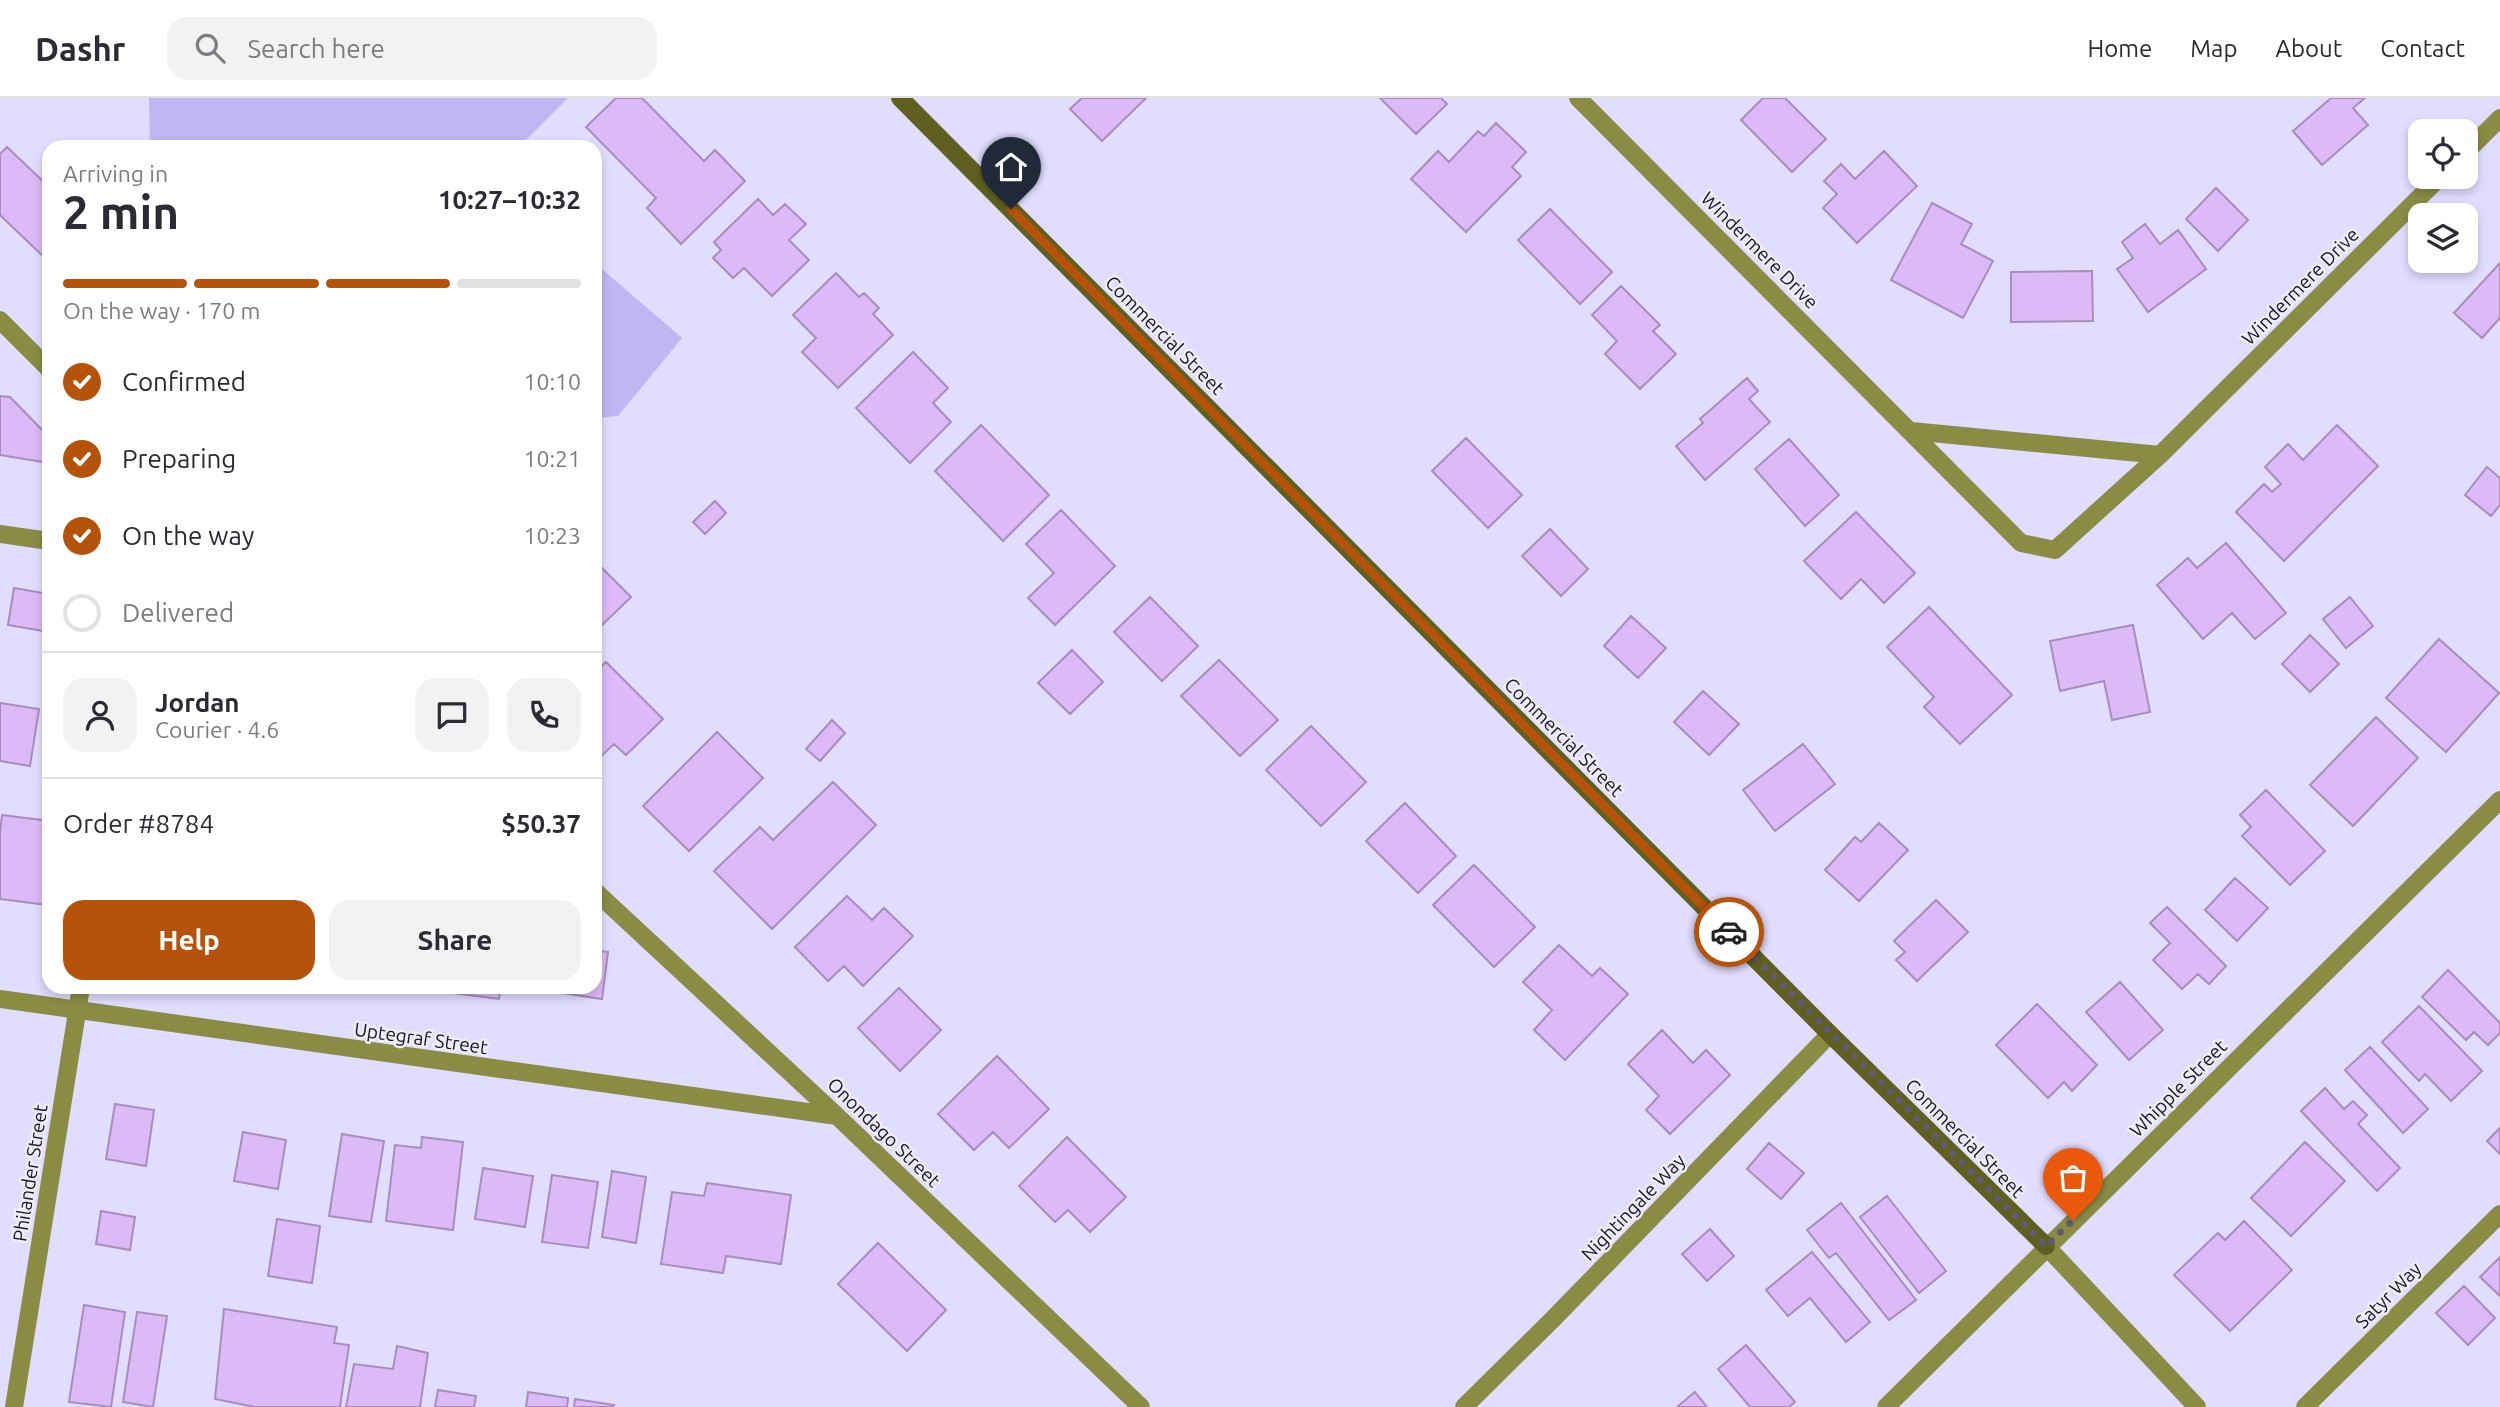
<!DOCTYPE html>
<meta charset="utf-8">
<style>
body{margin:0;font-family:Ubuntu,sans-serif;background:#f2f2f3;color:#2b2b33;height:100vh;display:flex;flex-direction:column;font-size:26px;white-space:nowrap}
*{box-sizing:border-box;margin:0}
p{font-size:23px;color:#7c7c81}
.icon{flex:none;width:38px;height:38px;fill:none;stroke:currentColor;stroke-width:2;stroke-linecap:round;stroke-linejoin:round}
.map{position:relative;flex:1;overflow:hidden}
.side{position:absolute;left:42px;top:42px;width:560px;height:854px;display:flex;flex-direction:column;background:#fff;border-radius:21px;box-shadow:0 4px 10px #0003}
.side>*{flex:none}
.tools{position:absolute;left:2408px;top:21px;display:grid;gap:14px}
.tools a{display:grid;place-items:center;width:70px;height:70px;border-radius:14px;background:#fff;box-shadow:0 4px 10px #0003;font-size:35px}
.pin{position:absolute;display:grid;place-items:center;width:60px;height:60px;color:#fff;margin:-72px -30px;border-radius:50% 50% 50% 0;rotate:-45deg;box-shadow:0 0 7px #0007}
.pin .icon{rotate:45deg}
.courier{position:absolute;display:grid;place-items:center;width:70px;height:70px;margin:-35px;border:5px solid #b45309;border-radius:50%;background:#fff;color:#222;box-shadow:0 2px 9px #0007}
.head em{font-style:normal;font-weight:700}
.head div{display:flex;flex-direction:column-reverse}
.head{display:flex;align-items:center;justify-content:space-between;height:119px;padding:0 21px}
h1{font-size:46px;font-weight:700;line-height:52px}
.bar{display:grid;grid-template-columns:repeat(4,1fr);gap:10px 7px;align-content:center;height:84px;padding:0 21px}
.bar i{height:9px;border-radius:5px;background:#e1e1e2}
.bar .current{background:#b45309}
.bar p{grid-column:span 4}
.line{display:flex;align-items:center;gap:18px;padding:0 21px;border-top:2px solid #e1e1e2}
.line div{flex:1}
.round{display:grid;place-items:center;flex:none;width:74px;height:74px;border-radius:21px;background:#f2f2f3}
ol{padding:0 21px;list-style:none}
li{display:flex;align-items:center;gap:21px;height:77px}
li p{margin-inline-start:auto}
li .icon{padding:7px;border-radius:50%;background:#b45309;color:#fff;stroke-width:4}
li:last-child{color:#7c7c81}
li i{width:38px;height:38px;border:4px solid #e1e1e2;border-radius:50%}
.button{display:flex;gap:14px;margin-top:auto;padding:14px 21px}
.button a{flex:1;height:80px;border-radius:21px;background:#b45309;color:#fff;font-size:28px;font-weight:700;line-height:80px;text-align:center}
.button a+a{background:#f2f2f3;color:#2b2b33}
header{display:flex;align-items:center;gap:42px;box-sizing:border-box;height:98px;padding:0 35px;background:#fff;border-bottom:2px solid #e1e1e2}
header strong{font-size:33px}
nav{display:flex;gap:38px;margin-inline-start:auto;font-size:24px}
.search{width:490px;height:63px;background:#f2f2f3;display:flex;align-items:center;gap:18px;box-sizing:border-box;padding:0 24px;border-radius:21px;color:#7c7c81;font-size:26px}
.map>svg:first-child{display:block}
</style>
<header>
<strong>Dashr</strong>
<div class="search"><svg class="icon" aria-label="search" viewBox="0 0 24 24"><circle cx="10" cy="10" r="6"/><path d="M15 15l6 6"/></svg>Search here</div>
<nav><a>Home</a><a>Map</a><a>About</a><a>Contact</a></nav>
</header>
<div class="map">
<svg width="2500" height="1309" viewBox="0 0 2500 1309">
<rect width="100%" height="100%" fill="#e0ddfe"/>
<path fill="#beb7f1" d="M149 0H568L519 49H150Z
M595 165 682 240 618 318 595 320Z"/>
<path fill="#dcbaf7" stroke="#a88dbc" stroke-width="2" d="M616 0H642L704 63 715 52 745 83 681 146 647 110 656 100 586 29Z
M1082 0H1146L1102 43 1070 11Z
M1380 0H1441L1447 6 1416 36Z
M1763 0H1785L1826 41 1792 74 1741 22Z
M2331 0H2365L2353 10 2368 27 2322 67 2293 33Z
M1496 25 1526 54 1512 69 1521 78 1466 134 1411 81 1438 53 1449 64 1478 33 1484 38Z
M7 49 49 89 47 162 0 117V56Z
M1884 53 1917 88 1857 145 1823 110 1837 96 1824 83 1841 66 1855 81Z
M2216 90 2248 122 2218 153 2186 121Z
M758 101 773 117 785 106 806 126 789 142 809 162 772 198 744 170 733 180 713 160 721 152 714 144Z
M1932 105 1972 126 1961 146 1993 163 1963 220 1891 182Z
M1550 111 1612 174 1580 206 1518 142Z
M2145 126 2160 146 2178 132 2206 171 2148 214 2117 171 2133 160 2122 144Z
M2500 165V220L2482 240 2454 215Z
M2092 173 2093 223 2011 224V174Z
M836 175 859 199 864 195 879 210 873 216 893 237 838 290 802 254 816 240 793 217Z
M1621 188 1660 227 1653 233 1676 256 1640 291 1605 256 1617 243 1592 217Z
M913 254 948 290 933 305 951 324 910 365 856 310Z
M1747 280 1758 293 1749 301 1770 324 1705 382 1676 348 1703 325 1700 321Z
M0 298 10 299 49 339V365L0 357Z
M981 327 1049 397 1003 443 935 373Z
M2337 327 2378 368 2284 463 2236 414 2264 386 2272 394 2281 386 2265 369 2288 346 2303 362Z
M1466 340 1522 397 1488 430 1432 373Z
M1789 341 1839 397 1805 428 1755 371Z
M2487 369 2500 380V407L2491 418 2465 397Z
M715 403 726 415 705 436 693 424Z
M1061 412 1115 468 1055 527 1028 500 1054 475 1026 446Z
M1856 414 1915 475 1884 505 1861 481 1841 501 1804 463Z
M1550 431 1588 471 1561 498 1522 458Z
M2226 445 2286 515 2255 541 2232 515 2203 541 2157 487 2188 460 2197 470Z
M595 463 631 499 595 534Z
M14 490 49 496V534L8 527Z
M1150 499 1198 548 1162 583 1114 534Z
M2350 499 2373 528 2346 550 2323 521Z
M1929 509 2012 597 1960 646 1924 609 1934 599 1887 549Z
M1631 518 1666 550 1638 580 1604 548Z
M2133 527 2150 614 2112 622 2104 583 2060 593 2050 543Z
M2310 537 2339 566 2310 594 2282 566Z
M2439 541 2499 595 2446 654 2386 600Z
M1072 552 1103 584 1070 616 1038 585Z
M1219 562 1278 622 1240 658 1181 598Z
M606 564 663 621 626 657 614 646 595 664V575Z
M1703 593 1739 626 1709 657 1674 624Z
M0 605 39 611 30 668 0 663Z
M2376 619 2418 660 2353 728 2310 687Z
M832 622 845 635 820 663 806 651Z
M1311 628 1366 684 1321 728 1266 672Z
M717 634 763 680 689 753 643 708Z
M1803 646 1835 686 1775 733 1743 692Z
M833 684 876 727 772 831 714 773 760 729 773 742Z
M2266 692 2325 753 2290 787 2242 738 2251 729 2240 717Z
M1405 705 1456 758 1418 795 1366 743Z
M2 717 49 723 48 807 0 801V734Z
M1879 725 1908 752 1859 803 1825 772 1855 739 1861 744Z
M1474 767 1535 829 1494 869 1433 807Z
M2235 780 2268 810 2237 843 2205 812Z
M847 798 872 822 884 810 913 838 863 888 844 868 828 883 795 849Z
M1936 802 1968 834 1917 883 1896 862 1905 854 1894 843Z
M2167 809 2226 868 2209 886 2198 876 2182 891 2153 862 2170 845 2150 825Z
M1559 847 1592 878 1600 870 1628 896 1565 962 1534 932 1552 912 1523 884Z
M595 852 608 854 602 901 523 889H595Z
M2448 872 2500 925V935L2488 947 2474 934 2466 942 2422 899Z
M2120 884 2163 932 2129 962 2086 914Z
M453 889H501L499 901 452 895Z
M899 890 941 932 900 973 858 930Z
M2037 906 2097 967 2072 993 2064 984 2048 1000 1996 947Z
M2419 908 2482 973 2451 1003 2425 976 2419 983 2382 944Z
M1662 932 1693 965 1706 952 1730 977 1670 1036 1646 1012 1659 998 1628 966Z
M2370 949 2428 1011 2403 1035 2345 972Z
M997 958 1049 1011 1009 1050 993 1034 974 1052 938 1016Z
M2325 990 2344 1011 2353 1003 2367 1017 2358 1026 2400 1070 2377 1093 2301 1013Z
M115 1006 154 1012 146 1068 106 1061Z
M2500 1030V1056L2487 1043Z
M243 1034 286 1042 278 1091 234 1083Z
M342 1036 384 1043 371 1124 329 1118Z
M422 1039 463 1044 453 1132 386 1123 395 1047 421 1050Z
M1067 1039 1126 1099 1090 1134 1068 1112 1055 1124 1019 1088Z
M2305 1044 2345 1083 2291 1138 2251 1100Z
M1769 1045 1804 1075 1781 1101 1747 1071Z
M483 1070 533 1078 525 1129 475 1121Z
M612 1073 646 1079 636 1145 602 1139Z
M552 1077 598 1084 588 1150 542 1144Z
M707 1085 791 1097 781 1166 726 1158 723 1175 661 1166 672 1094 704 1098Z
M1887 1098 1946 1173 1919 1195 1860 1119Z
M1841 1105 1916 1202 1889 1222 1836 1155 1829 1160 1807 1132Z
M101 1113 135 1119 130 1152 96 1146Z
M277 1121 320 1128 312 1185 268 1178Z
M2244 1123 2292 1172 2230 1233 2174 1177 2218 1135 2225 1142Z
M1710 1131 1734 1158 1707 1183 1682 1156Z
M878 1145 946 1212 907 1253 838 1186Z
M1812 1154 1870 1224 1846 1244 1810 1200 1788 1218 1766 1192Z
M2500 1159V1198L2480 1179Z
M2464 1188 2495 1220 2468 1247 2436 1215Z
M84 1207 125 1214 111 1309 69 1304Z
M224 1211 337 1229 334 1245 349 1247 340 1309H255L215 1301Z
M137 1214 167 1218 153 1309 123 1304Z
M1746 1247 1795 1304 1789 1309H1750L1718 1271Z
M397 1248 428 1255 420 1309H346L354 1266 393 1271Z
M438 1292 476 1298 474 1309H435Z
M528 1294 568 1300 567 1309H526Z
M1695 1294 1707 1309H1677Z
M575 1301 614 1307 613 1309H574Z"/>
<g fill="none" stroke-linecap="round" stroke-linejoin="round">
<path stroke="#8a8c44" stroke-width="18" d="M1464 1309 1554 1220 1830 936
M2305 1309 2500 1116"/>
<path stroke="#8a8c44" stroke-width="18" d="M1578 0 2021 445 2055 452 2160 357 2440 79
M2466 54 2500 20
M0 222 49 271
M1911 333 2160 357
M0 436 49 443
M595 793 837 1018 1141 1309
M0 901 837 1018
M14 1309 81 889
M1886 1309 2500 702"/>
<path stroke="#8a8c44" stroke-width="18" d="M2046 1148 2197 1309"/>
<path stroke="#5f601f" stroke-width="18" d="M900 0 1830 936 2046 1148"/>
</g>
<g fill="none" stroke-linecap="round" stroke-linejoin="round">
<path stroke="#5e5b73" stroke-width="7" stroke-dasharray="0 12.6" d="M1729 834 2046 1148 2073 1122"/>
<path stroke="#b45309" stroke-width="9" d="M1011 111 1729 834"/>
</g>
<g text-anchor="middle" stroke-width="5" stroke-linejoin="round" paint-order="stroke">
<g font-size="19" fill="#181528" stroke="#eeedf8">
<text transform="translate(1760 152) rotate(45)" y="7">Windermere Drive</text>
<text transform="translate(2300 188) rotate(-45)" y="7">Windermere Drive</text>
<text transform="translate(1165 237) rotate(45)" y="7">Commercial Street</text>
<text transform="translate(1564 639) rotate(45)" y="7">Commercial Street</text>
<text transform="translate(421 940) rotate(8)" y="7">Uptegraf Street</text>
<text transform="translate(2178 990) rotate(-45)" y="7">Whipple Street</text>
<text transform="translate(884 1034) rotate(44)" y="7">Onondago Street</text>
<text transform="translate(1965 1040) rotate(45)" y="7">Commercial Street</text>
<text transform="translate(30 1075) rotate(-81)" y="7">Philander Street</text>
<text transform="translate(1633 1109) rotate(-46)" y="7">Nightingale Way</text>
<text transform="translate(2388 1197) rotate(-45)" y="7">Satyr Way</text>
</g>
</g>
</svg>
<div class="tools">
<a><svg class="icon" aria-label="locate" viewBox="0 0 24 24"><circle cx="12" cy="12" r="6"/><path d="M12 2v4M12 18v4M2 12h4M18 12h4"/></svg></a>
<a><svg class="icon" aria-label="layers" viewBox="0 0 24 24"><path d="M12 4l9 5-9 5-9-5zM3 14l9 5 9-5"/></svg></a>
</div>
<div class="pin" style="left:2073px;top:1122px;background:#ea580c"><svg class="icon" aria-label="bag" viewBox="0 0 24 24"><path d="M5 8h14l-1 12H6zM9 8a3 3 0 0 1 6 0"/></svg></div>
<div class="pin" style="left:1011px;top:111px;background:#1f2937"><svg class="icon" aria-label="home" viewBox="0 0 24 24"><path d="M3 11l9-7 9 7M6 9v11h12V9"/></svg></div>
<div class="courier" style="left:1729px;top:834px"><svg class="icon" aria-label="car" viewBox="0 0 24 24"><path d="M5 17H2v-5l4-1 3-4h7l3 4 3 1v5h-3M9 17h6M6 11h13"/><circle cx="7" cy="17" r="2"/><circle cx="17" cy="17" r="2"/></svg></div>
<section class="side">
<div class="head"><div><h1>2 min</h1><p>Arriving in</p></div><em>10:27–10:32</em></div>
<div class="bar"><i class="current"></i><i class="current"></i><i class="current"></i><i></i><p>On the way · 170 m</p></div>
<ol>
<li><svg class="icon" aria-label="check" viewBox="0 0 24 24"><path d="M5 12l5 5 9-10"/></svg>Confirmed<p>10:10</p></li>
<li><svg class="icon" aria-label="check" viewBox="0 0 24 24"><path d="M5 12l5 5 9-10"/></svg>Preparing<p>10:21</p></li>
<li><svg class="icon" aria-label="check" viewBox="0 0 24 24"><path d="M5 12l5 5 9-10"/></svg>On the way<p>10:23</p></li>
<li><i></i>Delivered</li>
</ol>
<div class="line" style="height:126px"><a class="round"><svg class="icon" aria-label="person" viewBox="0 0 24 24"><circle cx="12" cy="8" r="4"/><path d="M4 21q1-7 8-7t8 7"/></svg></a><div><b>Jordan</b><p>Courier · 4.6</p></div><a class="round"><svg class="icon" aria-label="chat" viewBox="0 0 24 24"><path d="M4 5h16v11H9l-5 4z"/></svg></a><a class="round"><svg class="icon" aria-label="phone" viewBox="0 0 24 24"><path d="M5 4h4l2 5-3 2q2 4 5 5l2-3 5 2v4C11 20 4 13 5 4z"/></svg></a></div>
<div class="line" style="height:91px"><div>Order #8784</div><b>$50.37</b></div>
<div class="button"><a>Help</a><a>Share</a></div>
</section>
</div>
